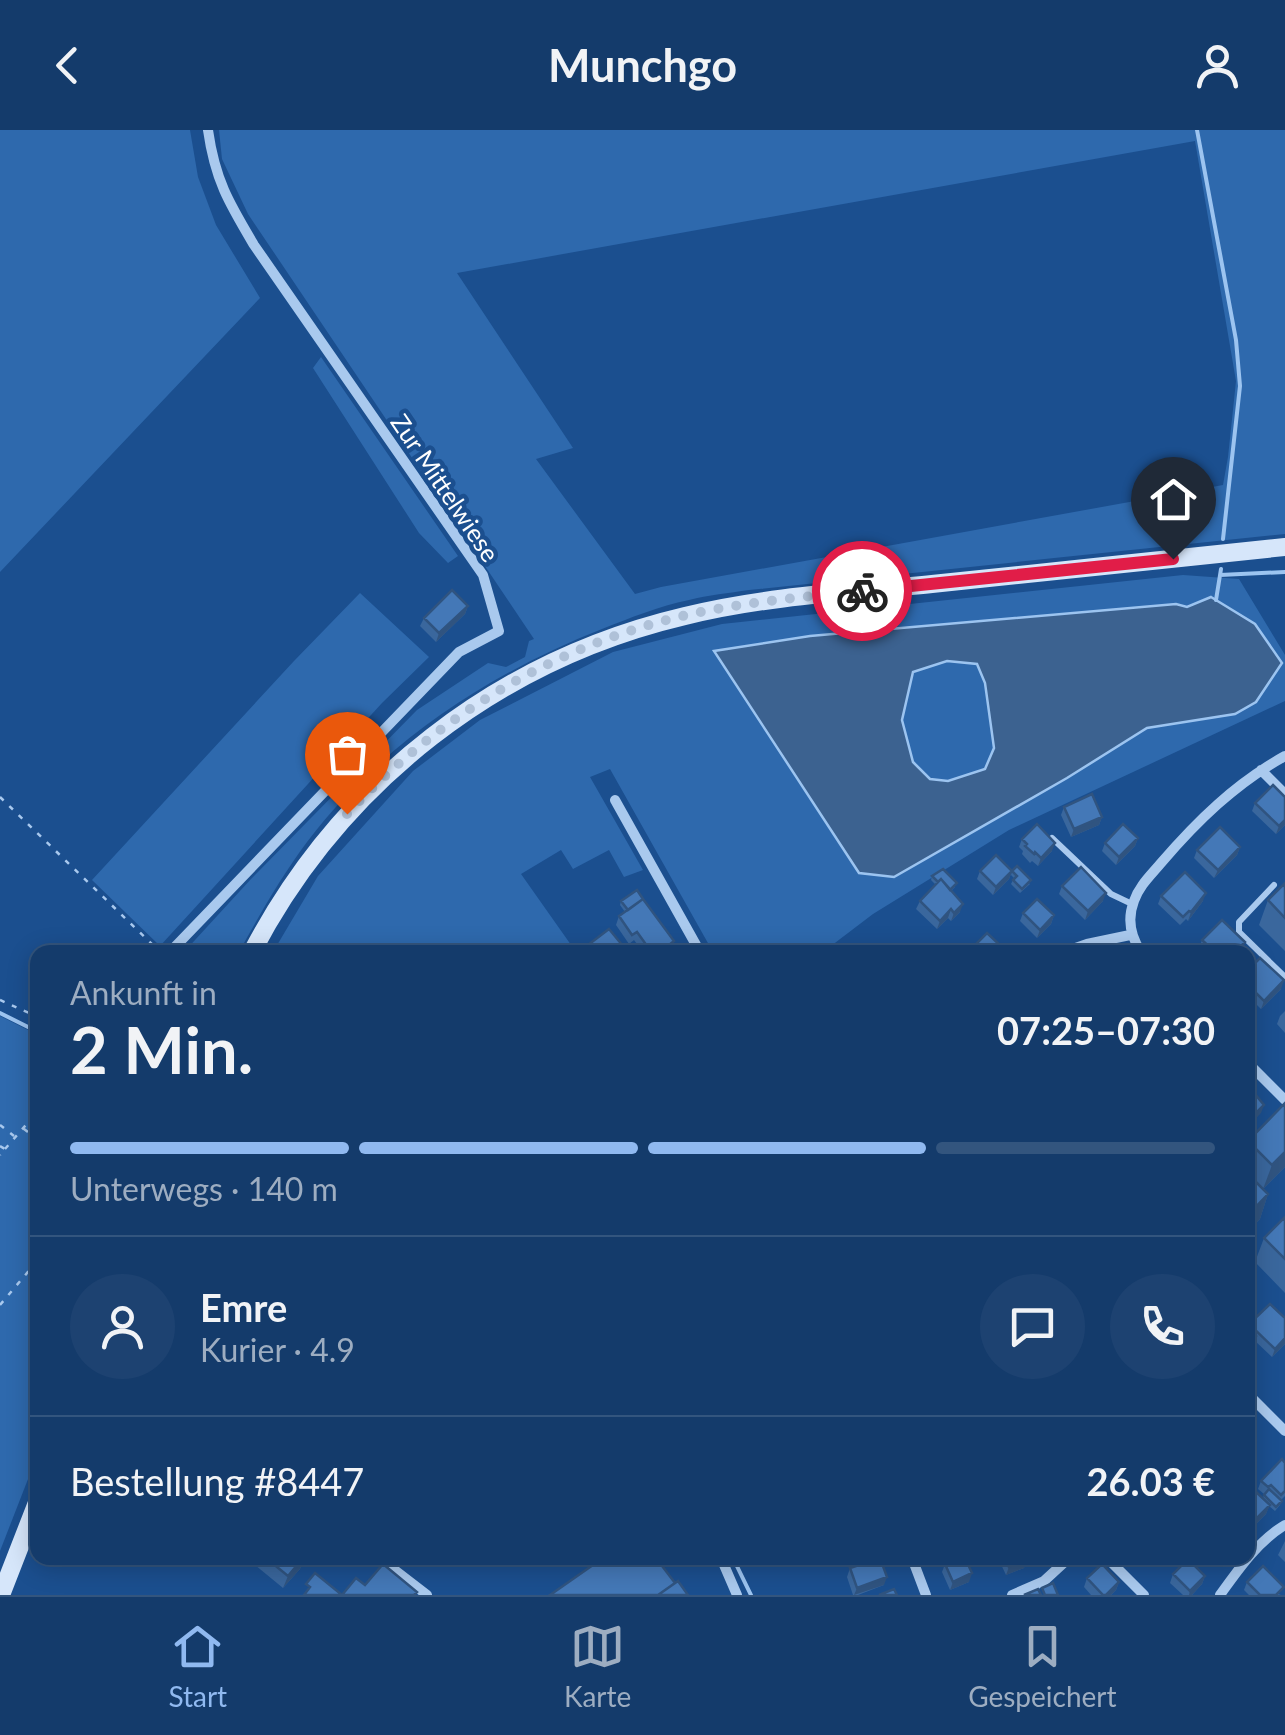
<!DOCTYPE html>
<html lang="de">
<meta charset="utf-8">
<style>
body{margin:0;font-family:Lato,sans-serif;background:#1d4271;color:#f1f3f6;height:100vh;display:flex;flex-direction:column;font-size:38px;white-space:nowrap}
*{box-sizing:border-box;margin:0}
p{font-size:32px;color:#9dadc1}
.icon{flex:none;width:55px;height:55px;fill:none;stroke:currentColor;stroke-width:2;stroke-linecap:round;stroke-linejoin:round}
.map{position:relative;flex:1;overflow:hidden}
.details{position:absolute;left:30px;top:815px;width:1225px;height:620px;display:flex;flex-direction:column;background:#143b6b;border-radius:20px;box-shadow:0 5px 25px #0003,0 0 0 2px #33557e}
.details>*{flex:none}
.pin{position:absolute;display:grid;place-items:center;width:85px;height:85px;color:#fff;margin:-102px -42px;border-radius:50% 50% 50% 0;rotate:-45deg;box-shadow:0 0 10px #0007}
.pin .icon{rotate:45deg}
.courier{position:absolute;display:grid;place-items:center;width:100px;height:100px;margin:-50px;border:8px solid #e11d48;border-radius:50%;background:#fff;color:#222;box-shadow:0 2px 12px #0007}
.summary em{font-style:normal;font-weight:700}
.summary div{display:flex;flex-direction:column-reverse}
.summary{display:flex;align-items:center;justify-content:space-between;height:170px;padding:0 40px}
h1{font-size:65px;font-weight:700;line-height:75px}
.bar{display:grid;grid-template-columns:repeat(4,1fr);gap:15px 10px;align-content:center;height:120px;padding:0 40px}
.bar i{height:12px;border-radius:8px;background:#33557e}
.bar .on{background:#90b9f0}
.bar p{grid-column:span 4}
.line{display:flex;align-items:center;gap:25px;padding:0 40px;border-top:2px solid #33557e}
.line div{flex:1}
.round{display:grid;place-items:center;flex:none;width:105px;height:105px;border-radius:52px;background:#1d4271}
header{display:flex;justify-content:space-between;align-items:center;height:130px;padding:0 40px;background:#143b6b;font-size:45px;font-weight:700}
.tabs{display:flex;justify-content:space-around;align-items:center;height:140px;border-top:2px solid #33557e;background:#143b6b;font-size:28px;color:#9dadc1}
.tabs a{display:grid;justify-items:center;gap:5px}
.tabs .on{color:#90b9f0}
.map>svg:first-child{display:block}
</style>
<header><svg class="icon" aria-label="back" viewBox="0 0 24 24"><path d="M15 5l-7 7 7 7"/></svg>Munchgo<svg class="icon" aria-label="person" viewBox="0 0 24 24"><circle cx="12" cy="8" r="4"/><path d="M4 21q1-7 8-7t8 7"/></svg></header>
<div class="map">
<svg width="1285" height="1465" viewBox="0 0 1285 1465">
<rect width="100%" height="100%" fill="#1b4f8f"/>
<path fill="#2e69ad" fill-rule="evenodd" d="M0 0H190L198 47 216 95 260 168 0 442Z
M219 0H1285V404L749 460C729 463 708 465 689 470 659 476 630 488 602 499 488 544 382 613 307 712 281 747 260 784 239 822H184L251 749 417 580 488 533 506 537 525 527 529 511 534 509 248 84 222 29ZM1195 11 1236 251 1228 327 1223 355 661 457 635 464 536 329 573 318 457 143Z
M321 227 458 426 448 433 419 403 313 238Z
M1183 445 1239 449 1285 525V571L1009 700 873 784 823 822H713L610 639 590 647 643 740 624 747 609 720 573 739 561 720 521 744 576 822H273L318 746 413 641 480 590 613 522 722 494ZM1211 467 1235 584 1147 598 1067 648 894 747 715 522 810 506 1176 474 1187 477Z
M360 463 429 527 382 573 160 816 92 750 294 531Z
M947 531 977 534 985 553 994 618 985 639 948 651 930 649 913 632 902 590 913 542Z
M0 886 38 905 37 1326 0 1421Z"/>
<path fill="#3c6290" stroke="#9cc4f0" stroke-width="2.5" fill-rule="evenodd" d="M1211 467 1255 494 1282 533 1256 572 1235 584 1147 598 1067 648 894 747 859 743 714 521 810 506 1176 474 1187 477ZM947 531 977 534 985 553 994 618 985 639 948 651 930 649 913 632 902 590 913 542Z"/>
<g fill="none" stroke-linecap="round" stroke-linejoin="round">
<path stroke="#9cc4f0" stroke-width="4" d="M1197 0 1236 210 1240 256 1223 409
M1220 445 1285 442
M1216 470 1221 439
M0 883 38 902
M733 1428 751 1465"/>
<path stroke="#a9c9ee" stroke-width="2.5" stroke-dasharray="5 8" stroke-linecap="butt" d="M0 667 157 819
M0 870 38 887
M0 995 14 1006
M24 999 38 1010
M0 1016 5 1019 0 1025
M5 1019 38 981
M0 1175 38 1130"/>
<path stroke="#a9c9ee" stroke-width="6" d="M1052 708 1111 764 1132 774
M1274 755 1239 792V802L1285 847"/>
<path stroke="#a9c9ee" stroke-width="10" d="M1261 640 1285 664
M615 670 700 822
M170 822 459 522 499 501 483 445 254 115C229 73 215 50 208 0
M1064 822 1087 814 1130 805
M1141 822C1131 807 1127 789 1134 771 1139 756 1151 745 1161 733 1197 691 1236 653 1285 626
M1248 933 1285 970
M1248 1264 1285 1301
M379 1428 427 1465
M721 1428 737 1465
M912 1428 926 1465
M1107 1428 1144 1465
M1012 1465 1044 1451 1069 1428
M1220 1465C1238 1440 1258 1411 1285 1395"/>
<path stroke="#d6e6fa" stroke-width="18" d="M252 822C341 652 498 530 685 486 766 466 850 462 932 454 1050 442 1167 429 1285 417
M1 1465 38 1370"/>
</g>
<path fill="#3a679d" d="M468 476 465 484 436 512 420 496 424 488Z
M1285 667V695L1276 704 1252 681 1255 673Z
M1064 677 1102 687 1099 695 1071 707 1061 685Z
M1138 708 1135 716 1116 735 1102 721 1105 713Z
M1022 709 1052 721 1038 736 1032 731 1030 733 1022 724 1023 721 1019 717Z
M1240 717 1237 725 1214 748 1194 728 1197 720Z
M980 741H1012L1009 749 993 765 977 749Z
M1012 741 1030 754 1020 763 1011 754 1014 748 1011 745Z
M932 746 955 757 951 761 960 782 951 791 948 788 937 799 916 779 920 771 936 755 931 750Z
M1285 753V821L1259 795 1268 770Z
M1062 756 1103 771 1085 790 1059 764Z
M1161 766 1203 771 1188 791 1186 789 1180 795 1158 774Z
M621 771 674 811 671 818 674 822H638L640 818 634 810 629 814 616 795 619 786 625 782 620 775Z
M1023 783 1054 785 1051 794 1037 808 1020 791Z
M1202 810 1242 821 1240 822H1204L1199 818Z
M1248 840 1281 859 1261 879 1248 866Z
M1285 881V903L1277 894 1280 886Z
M1248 1011 1285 1037 1263 1059 1268 1064 1260 1089 1248 1101Z
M1285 1087V1163L1255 1132 1264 1108Z
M1249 1194 1285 1214 1272 1227 1254 1210 1248 1217V1199Z
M1285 1333V1366L1281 1370 1280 1375 1275 1381 1269 1376 1266 1384 1251 1399 1248 1395V1366L1263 1368 1264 1364 1258 1359 1261 1351Z
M1285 1411V1432L1278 1425Z
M257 1428H304L300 1439 283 1458 255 1435Z
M998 1428H1026L1027 1429 1024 1438 1006 1445Z
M945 1434 969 1452 950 1460 942 1442Z
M850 1438 884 1455 858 1465H853L847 1447Z
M1173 1444 1205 1446 1202 1454 1192 1465H1183L1170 1453Z
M1087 1448 1119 1452 1116 1460 1111 1465H1091L1084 1457Z
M1247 1452 1281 1465H1249L1244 1460Z"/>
<path fill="#305480" d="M468 476 465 484 436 512 439 503Z
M1102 687 1099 695 1071 707 1074 699Z
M1285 690V695L1276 704 1279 696Z
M1138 708 1135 716 1116 735 1119 727Z
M1055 713 1052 721 1038 736 1041 728Z
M1240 717 1237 725 1214 748 1218 740Z
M1012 741 1009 749 993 765 996 757Z
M1106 763 1103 771 1085 790 1088 781Z
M1206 763 1203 771 1188 791 1191 782Z
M963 774 960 782 951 791 954 783Z
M951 779 948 788 937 799 940 791Z
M1054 785 1051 794 1037 808 1040 800Z
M1284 850 1281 859 1261 879 1264 871Z
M1264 975 1261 983 1248 997V991Z
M1285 1022V1037L1263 1059 1272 1035Z
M1268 1064 1260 1089 1248 1101V1085Z
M1285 1208V1214L1272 1227 1275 1219Z
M1270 1375 1266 1384 1251 1399 1254 1391Z
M304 1428 300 1439 283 1458 288 1446Z
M1027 1429 1024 1438 1006 1445 1009 1437Z
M972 1443 969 1452 950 1460 953 1452Z
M1205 1446 1202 1454 1192 1465H1189L1190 1461Z
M887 1447 884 1455 854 1465 857 1458Z
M1119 1452 1116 1460 1111 1465H1106Z"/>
<path fill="#4478b7" stroke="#305480" stroke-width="2.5" d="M452 460 468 476 439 503 424 488Z
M1273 655 1285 667V690L1279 696 1255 673Z
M1092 664 1102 687 1074 699 1064 677Z
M1037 694 1055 713 1041 728 1035 722 1034 724 1025 716 1027 714 1022 709Z
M1123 694 1138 708 1119 727 1105 713Z
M1220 697 1240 717 1218 740 1197 720Z
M996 725 1012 741 996 757 980 741Z
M1017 736 1031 750 1022 759 1013 750 1017 746 1012 741Z
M1081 737 1106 763 1088 781 1062 756Z
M943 739 957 753 950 760 941 749 938 752 932 746Z
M1185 742 1206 763 1191 782 1189 781 1183 787 1161 766Z
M941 749 963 774 954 783 951 779 940 791 920 771Z
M1285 753V788L1268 770Z
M637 760 643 769 628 780 621 771Z
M643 769 674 811 669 815 674 822H645L641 817 645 813 637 802 632 805 619 786Z
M1037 769 1054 785 1040 800 1023 783Z
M1222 790 1245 812 1235 822H1215L1202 810Z
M609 799 628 822H594L588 815Z
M987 803 1002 817 996 822H972L970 820Z
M1260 828 1284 850 1264 871 1248 855V840Z
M1248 958 1254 963 1264 975 1248 991Z
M1285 973V1022L1272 1035 1248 1011Z
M1248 1044 1268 1064 1248 1085Z
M1285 1087V1129L1264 1108Z
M1248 1168 1254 1174 1248 1181Z
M1270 1174 1285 1188V1208L1275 1219 1249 1194Z
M1248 1199 1256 1206 1248 1215Z
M1282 1329 1285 1333V1361L1281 1365 1271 1355 1268 1357 1261 1351Z
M1269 1359 1282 1371 1276 1377 1264 1365Z
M1254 1360 1270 1375 1254 1391 1248 1384V1366Z
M266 1428H303L288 1446Z
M603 1428H656L675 1453 658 1465H550Z
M880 1428 887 1447 857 1458 850 1438Z
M959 1428H965L972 1443 953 1452 945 1434Z
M1005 1428H1026L1027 1429 1009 1437Z
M1188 1429 1205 1446 1190 1461 1173 1444Z
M383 1434 417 1462 414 1465H342L356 1448 365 1455Z
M1102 1434 1119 1452 1106 1465H1103L1087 1448Z
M1263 1436 1284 1457 1276 1465H1260L1247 1452Z
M315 1443 342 1465H304L310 1457 306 1454Z
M678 1451 688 1465H658Z
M1053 1453 1058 1465H1045L1042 1458Z
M894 1459 897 1465H879Z
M1038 1459 1041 1465H1024Z"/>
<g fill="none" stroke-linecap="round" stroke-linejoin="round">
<path stroke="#afc1d8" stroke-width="10" stroke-dasharray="0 18" d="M347 684C439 585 556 515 687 485 744 472 804 467 862 461"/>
<path stroke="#e11d48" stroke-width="12" d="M862 461 1173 429"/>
</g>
<g text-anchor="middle" stroke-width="9" stroke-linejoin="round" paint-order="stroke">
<g font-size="25" fill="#fff" stroke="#1b4f8f">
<text transform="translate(445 358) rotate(56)" y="9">Zur Mittelwiese</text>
</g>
</g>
</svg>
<div class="pin" style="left:347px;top:684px;background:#ea580c"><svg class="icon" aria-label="bag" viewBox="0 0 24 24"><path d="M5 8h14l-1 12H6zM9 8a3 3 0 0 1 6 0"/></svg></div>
<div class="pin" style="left:1173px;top:429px;background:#1f2937"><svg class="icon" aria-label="home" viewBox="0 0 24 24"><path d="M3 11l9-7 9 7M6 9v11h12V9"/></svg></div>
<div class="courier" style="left:862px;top:461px"><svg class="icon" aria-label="bike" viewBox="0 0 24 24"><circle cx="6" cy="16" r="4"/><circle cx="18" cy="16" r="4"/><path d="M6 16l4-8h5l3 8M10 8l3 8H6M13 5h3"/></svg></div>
<section class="details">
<div class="summary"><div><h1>2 Min.</h1><p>Ankunft in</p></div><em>07:25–07:30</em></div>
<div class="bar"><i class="on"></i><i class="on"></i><i class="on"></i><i></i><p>Unterwegs · 140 m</p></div>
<div class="line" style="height:180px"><a class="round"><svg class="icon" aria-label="person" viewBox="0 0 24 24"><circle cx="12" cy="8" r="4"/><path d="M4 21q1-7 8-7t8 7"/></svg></a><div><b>Emre</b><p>Kurier · 4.9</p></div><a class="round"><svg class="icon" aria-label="chat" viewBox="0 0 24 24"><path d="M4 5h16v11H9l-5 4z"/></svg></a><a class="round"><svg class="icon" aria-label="phone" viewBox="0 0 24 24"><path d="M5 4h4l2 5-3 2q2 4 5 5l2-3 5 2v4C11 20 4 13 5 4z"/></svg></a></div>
<div class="line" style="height:130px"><div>Bestellung #8447</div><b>26.03 €</b></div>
</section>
</div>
<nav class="tabs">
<a class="on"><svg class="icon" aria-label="home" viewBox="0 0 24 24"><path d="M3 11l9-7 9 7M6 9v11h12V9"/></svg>Start</a>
<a><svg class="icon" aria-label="map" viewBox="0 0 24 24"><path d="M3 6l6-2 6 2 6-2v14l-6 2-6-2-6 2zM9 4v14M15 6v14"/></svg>Karte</a>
<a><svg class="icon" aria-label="saved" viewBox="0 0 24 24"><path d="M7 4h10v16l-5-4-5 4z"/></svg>Gespeichert</a>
</nav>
